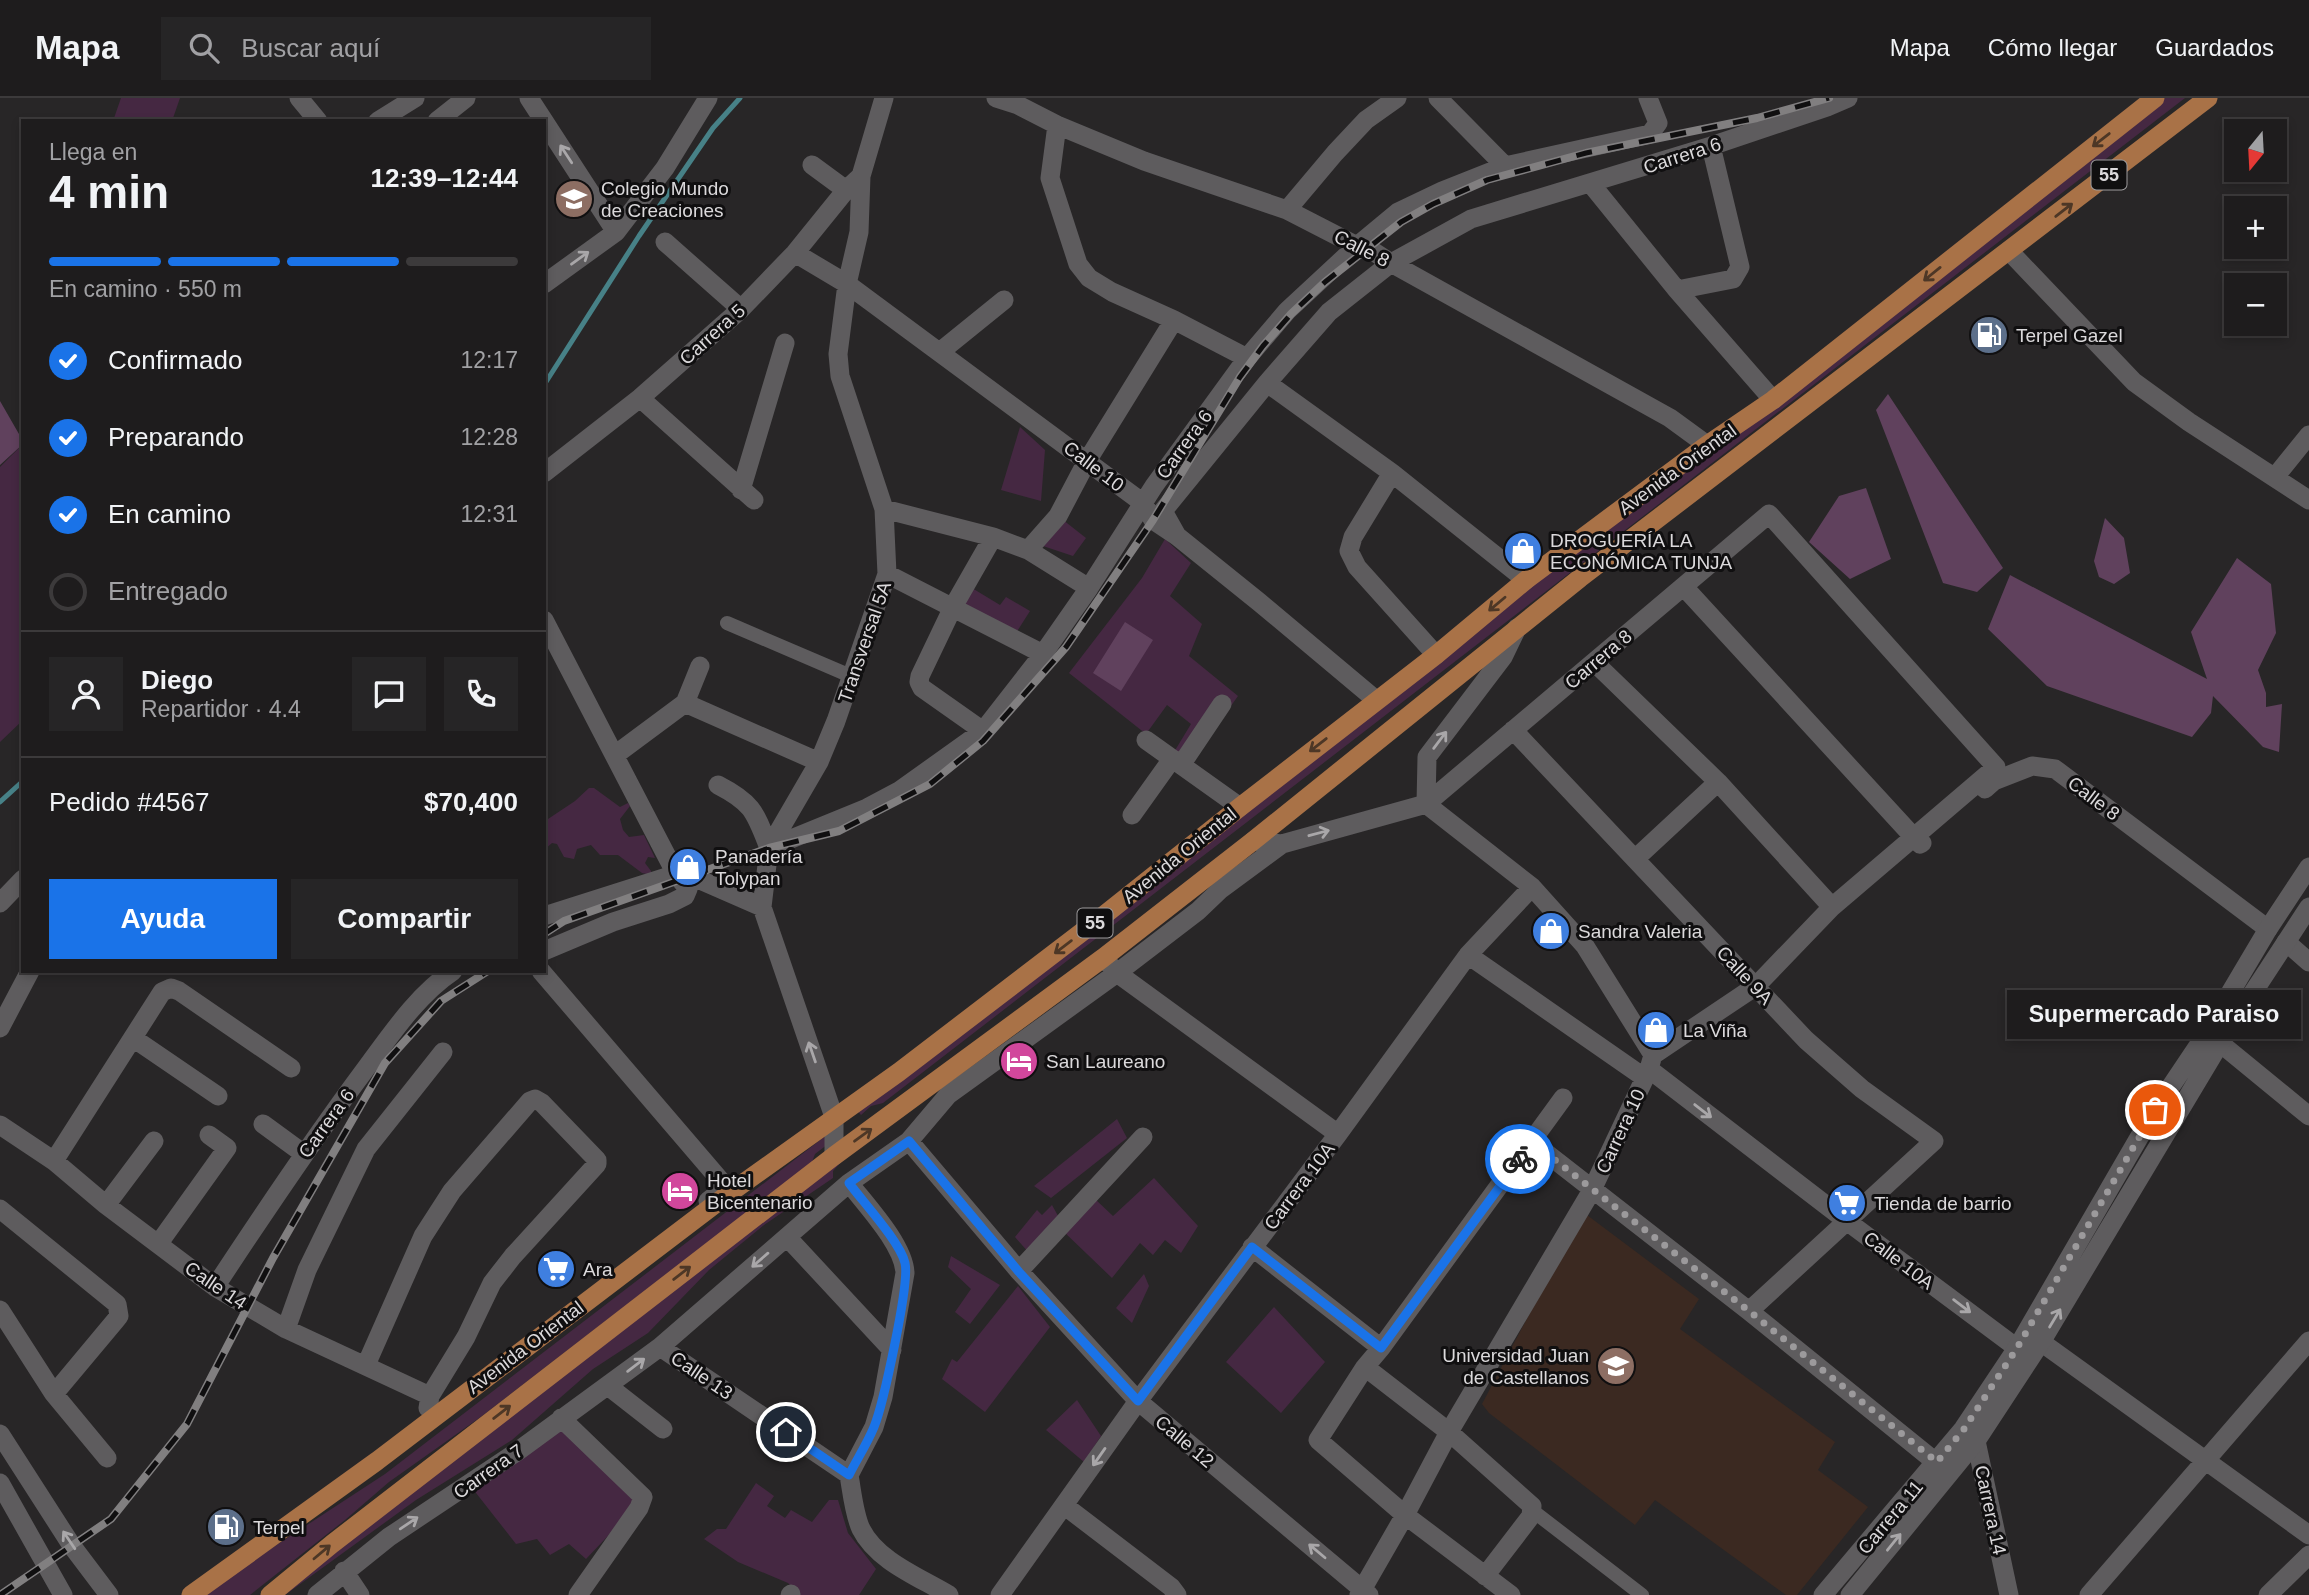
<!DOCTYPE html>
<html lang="es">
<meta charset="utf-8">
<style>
body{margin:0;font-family:Helvetica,sans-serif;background:#262526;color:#f1f3f6;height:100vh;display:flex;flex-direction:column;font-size:26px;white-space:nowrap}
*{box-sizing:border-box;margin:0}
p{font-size:23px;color:#a1a1a4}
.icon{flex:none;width:38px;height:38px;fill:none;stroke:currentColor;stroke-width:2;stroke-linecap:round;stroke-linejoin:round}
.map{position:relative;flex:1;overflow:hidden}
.side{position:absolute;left:21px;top:21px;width:525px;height:854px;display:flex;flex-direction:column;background:#1e1c1d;border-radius:0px;box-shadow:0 4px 10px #0003,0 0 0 2px #3c3a3b}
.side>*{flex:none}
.needle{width:46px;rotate:198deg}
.buttons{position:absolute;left:2224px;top:21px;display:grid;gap:14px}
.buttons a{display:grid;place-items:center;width:63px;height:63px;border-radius:0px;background:#1e1c1d;box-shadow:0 4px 10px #0003,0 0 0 2px #3c3a3b;font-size:35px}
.pin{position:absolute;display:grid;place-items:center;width:60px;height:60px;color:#fff;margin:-30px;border:4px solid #fff;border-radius:50%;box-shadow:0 2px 7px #0007}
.courier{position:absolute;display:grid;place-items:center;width:70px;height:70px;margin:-35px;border:5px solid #1a73e8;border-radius:50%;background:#fff;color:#222;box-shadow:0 2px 9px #0007}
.bubble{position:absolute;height:49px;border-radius:0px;background:#1e1c1d;box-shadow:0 4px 10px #0003,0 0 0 2px #3c3a3b;font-size:23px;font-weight:700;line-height:49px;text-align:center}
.head em{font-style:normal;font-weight:700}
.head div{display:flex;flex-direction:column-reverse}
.head{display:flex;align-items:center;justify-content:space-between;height:119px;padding:0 28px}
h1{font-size:46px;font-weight:700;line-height:52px}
.bar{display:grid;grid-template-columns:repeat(4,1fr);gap:10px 7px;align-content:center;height:84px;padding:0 28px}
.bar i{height:9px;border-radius:5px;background:#3c3a3b}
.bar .active{background:#1a73e8}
.bar p{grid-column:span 4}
.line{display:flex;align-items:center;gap:18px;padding:0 28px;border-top:2px solid #3c3a3b}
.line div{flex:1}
.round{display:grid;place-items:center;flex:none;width:74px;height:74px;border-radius:0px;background:#262526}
ol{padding:0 28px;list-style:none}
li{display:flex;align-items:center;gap:21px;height:77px}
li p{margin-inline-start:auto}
li .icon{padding:7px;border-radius:50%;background:#1a73e8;color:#fff;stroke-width:4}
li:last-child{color:#a1a1a4}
li i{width:38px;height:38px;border:4px solid #3c3a3b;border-radius:50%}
.primary-button{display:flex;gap:14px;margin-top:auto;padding:14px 28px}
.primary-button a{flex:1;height:80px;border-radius:0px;background:#1a73e8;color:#fff;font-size:28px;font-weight:700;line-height:80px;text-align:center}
.primary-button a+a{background:#262526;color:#f1f3f6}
header{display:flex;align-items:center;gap:42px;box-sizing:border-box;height:98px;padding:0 35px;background:#1e1c1d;border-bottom:2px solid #3c3a3b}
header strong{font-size:33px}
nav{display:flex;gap:38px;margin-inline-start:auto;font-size:24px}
.search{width:490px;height:63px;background:#262526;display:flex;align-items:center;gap:18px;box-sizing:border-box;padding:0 24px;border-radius:0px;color:#a1a1a4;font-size:26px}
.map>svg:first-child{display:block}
</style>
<header>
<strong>Mapa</strong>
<div class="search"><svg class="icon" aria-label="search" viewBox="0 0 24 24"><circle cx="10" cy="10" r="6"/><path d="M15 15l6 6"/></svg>Buscar aquí</div>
<nav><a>Mapa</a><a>Cómo llegar</a><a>Guardados</a></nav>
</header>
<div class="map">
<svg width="2309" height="1497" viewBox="0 0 2309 1497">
<rect width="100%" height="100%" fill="#282627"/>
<path fill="#3b2921" d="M579 88 588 101 569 115 560 102Z
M1583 1114 1699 1201 1680 1231 1835 1344 1818 1372 1868 1409 1797 1497H1786L1655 1402 1635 1427 1489 1315 1482 1306Z"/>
<path fill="#452842" d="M121 0H180L172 23H113Z
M2165 0H2185L883 1005 871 1008 861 1017 855 1010Z
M1020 329 1045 352 1041 403 1001 392Z
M23 346V622L0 644V369Z
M1058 418 1086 440 1073 458 1037 446Z
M1165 441 1191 465 1170 498 1202 526 1189 558 1238 598 1189 667 1174 654 1191 626 1167 607 1146 636 1069 575 1142 480Z
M967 487 1000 507 1006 499 1030 513 1011 543 954 509Z
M589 690H594L620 709 628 705 630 708 620 721 623 732 629 739 644 737 655 760 648 759 645 765 651 773V777L642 775 618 757H600L591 747 577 751 574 761 564 759 557 746 552 745 544 752 545 723 575 703Z
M1117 1021 1127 1040 1051 1100 1034 1088Z
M828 1036 832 1043 815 1056 812 1064 482 1318 389 1384 345 1422 250 1497H200L385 1376Z
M843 1062 833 1073V1080L764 1127 709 1172 648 1235 593 1271 512 1342 416 1402 285 1497H269Z
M1154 1080 1198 1128 1181 1155 1165 1142 1153 1157 1140 1145 1112 1180 1062 1132 1095 1101 1113 1118Z
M1052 1107 1062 1125 1030 1156 1015 1139 1037 1112 1042 1117Z
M951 1158 1000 1187 970 1226 955 1214 971 1191 948 1169Z
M1144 1176 1149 1188 1132 1225 1116 1210Z
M1018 1188 1050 1229 985 1314 942 1281 952 1261 957 1264Z
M1274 1209 1325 1264 1281 1315 1226 1264Z
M1077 1302 1101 1338 1084 1364 1046 1332Z
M560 1323 643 1401 586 1461 569 1446 550 1457 537 1441 516 1446 469 1386Z
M756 1385 774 1398 767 1408 785 1420 791 1412 812 1424 829 1402H838L848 1435 876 1471 859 1497H799L788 1485 738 1464 704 1441 717 1431H726Z"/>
<path fill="#60415d" d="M1888 296 2003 470 1977 494 1943 485 1876 312Z
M0 303 23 343V346L0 367Z
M1866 390 1891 461 1850 481 1809 444 1839 398Z
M2105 420 2124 440 2130 475 2114 486 2099 479 2094 463Z
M2237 460 2271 486 2276 535 2258 572 2266 595V609L2282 606 2279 654 2263 649 2213 598 2211 615 2192 639 2047 588 1988 531 2010 477 2207 581 2191 534Z
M1125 524 1153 542 1121 593 1093 575Z"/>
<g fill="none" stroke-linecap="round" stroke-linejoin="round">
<path stroke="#478187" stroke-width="5" d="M544 287 639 138 713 30 740 0
M0 704 23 683"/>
<path stroke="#5e5c5e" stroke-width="14" d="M727 525 853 579
M1533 1413 1642 1497"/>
<path stroke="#5e5c5e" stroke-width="19" d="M299 0 318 23
M529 0 616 134
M996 0 1018 7 1057 27 1144 63 1287 112 1357 148 1368 150 1391 165 1670 320 1707 347
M1438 0 1505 68
M378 23 415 0
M437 23 466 0
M1057 27 1050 80 1078 166 1089 180 1112 194 1174 222 1247 260
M812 67 846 92
M1591 86 1677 192 1773 302
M1287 112 1335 55 1366 22 1397 0
M665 144 741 211
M2010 154 2134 284 2189 324 2309 402
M795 155 847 186 1143 405 1153 422 1177 438 1259 504 1376 602
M544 186 616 134 665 70 708 0
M1677 192 1733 181 1740 169 1711 48
M941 253 1004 202
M1267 285 1392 375 1526 482
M640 300 754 402
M544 375 640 300 741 211 795 155 846 92 861 78
M1392 375 1353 439 1349 453 1357 469 1436 557
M2275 379 2309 337
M741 392 785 245
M884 411 993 439 1028 452 1089 490
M1177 438 1163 413 1267 285 1329 214 1391 165 1471 121 1711 48 1827 9 1848 0
M1028 452 1058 418 1087 363 1174 222
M887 476 1043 556
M1684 489 1920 746 1922 745
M544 522 676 776 688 791 685 798 669 806 613 824 544 853
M1594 564 1718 684 1832 809
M685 605 819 664
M685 605 700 568
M1513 632 1806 942 1862 991 1934 1043 1749 1213
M983 633 922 590 919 584 920 578 953 509 993 439
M1146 642 1240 709
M615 657 685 605
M1181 667 1222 606
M718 687C753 705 755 714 769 750L867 710 899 693 983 633 1043 556 1089 490 1154 388 1247 260 1287 213 1357 148 1398 114 1442 93 1505 68 1650 36 1658 25 1648 0
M1985 691 1994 683 2032 668 2055 671 2268 831
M1426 706 1532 789 1585 848 1653 957
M1426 706 1427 659 1503 559 1517 530
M1132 717 1172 661
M1253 743 1282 746 1426 706 1769 416 1996 669 1832 809 1756 888 1653 957 1649 971 1592 1092 1449 1334 1405 1417 1359 1497
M1635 761 1718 684
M0 805 23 781
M544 818 676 776 691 778 762 809
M2286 844 2309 864
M1468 857 1645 980
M1109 866 1117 875 1338 1036
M541 873 726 1089 708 1103
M0 930 30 873
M2205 939 2220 945 2309 1018
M133 940 218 998
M1649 971 1848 1124 2017 1250
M263 1026 304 1056
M0 1027 54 1063 106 1107 215 1189 286 1231 430 1298 428 1310
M909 1043 1019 1173 1138 1303 1369 1497
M1532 1044 1749 1213 1948 1374
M834 1058V1019L762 809 769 750 819 664 836 623 887 476 884 411 840 278 838 256 847 186 859 134 861 78 884 0
M54 1063 162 894 171 890 179 893 291 970
M106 1107 154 1043
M0 1111 117 1206 119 1218 115 1223 54 1296 107 1360
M787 1139 892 1252
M159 1145 227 1050 209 1037
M1252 1149 1381 1250
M1019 1173 1143 1039
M215 1189C263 1116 312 1043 364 973 390 938 417 897 453 873
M0 1212 54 1296
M286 1231 307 1172 366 1051 443 954
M2041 1244 2309 1437
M660 1249 849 1377C852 1394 854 1416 861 1431 877 1463 919 1479 949 1497
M366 1267 423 1138 452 1093 530 1003 535 1001 542 1005 597 1062V1066L513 1158 492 1185 466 1239 430 1298
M1365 1269 1449 1334 1532 1408 1531 1418 1485 1478
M608 1288 663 1331
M561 1320 643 1399 639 1410 578 1497
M849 1377 874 1329 883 1299 905 1175C904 1147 866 1107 849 1085
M1065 1408 1171 1489 1177 1497
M344 1473 360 1497
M317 1497 389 1439 518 1353 660 1249 849 1085 909 1043 948 997 1117 875 1198 813 1221 791 1282 746
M790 1497 791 1496
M1000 1497 1138 1303 1338 1036 1468 857 1532 789
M1511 1497 1405 1417 1318 1342 1365 1269 1381 1250 1563 1000
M2089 1497 2309 1243
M2268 1497 2309 1457"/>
<path stroke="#5e5c5e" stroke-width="19" d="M1967 1334 1976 1343 2009 1497"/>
<path stroke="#5e5c5e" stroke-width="19" d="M0 1336 72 1448 109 1497
M0 1385 63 1497
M1823 1497 1963 1331 2017 1250 2155 1012 2204 939 2268 831 2309 769
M1850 1497 1976 1343 2041 1244 2220 945 2309 809"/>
<path stroke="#a97247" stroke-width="19" d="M191 1497 377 1363 731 1094 899 974 1103 818 1240 709 1436 557 1526 482 1707 347 1773 302 2155 0
M270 1497 332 1446 834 1058 1103 860 1253 743 1580 480 2208 0"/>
<defs>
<path id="rail" d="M544 836 564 823 769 750 839 733 930 686 983 643 1066 549 1153 422 1240 279 1263 248 1291 216 1325 184 1401 124 1433 106 1487 82 1586 55 1757 20 1829 0
M0 1497 111 1421 187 1326 273 1160 385 965 441 903 488 873"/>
</defs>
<use href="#rail" stroke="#817f80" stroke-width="8"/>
<use href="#rail" stroke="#100f10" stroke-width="5" stroke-dasharray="16" stroke-linecap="butt"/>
</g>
<defs><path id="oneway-shaft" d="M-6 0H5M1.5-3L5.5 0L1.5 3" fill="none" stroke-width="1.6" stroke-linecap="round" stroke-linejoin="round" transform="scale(1.75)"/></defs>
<g stroke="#4d3726">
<use href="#oneway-shaft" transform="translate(2101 42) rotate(142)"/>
<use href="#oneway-shaft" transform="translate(2064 112) rotate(-38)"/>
<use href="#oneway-shaft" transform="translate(1932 176) rotate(141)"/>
<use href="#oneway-shaft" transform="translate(1497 506) rotate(140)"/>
<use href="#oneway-shaft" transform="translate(1318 647) rotate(142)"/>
<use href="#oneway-shaft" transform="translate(1063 849) rotate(143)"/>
<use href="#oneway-shaft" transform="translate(863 1037) rotate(-36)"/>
<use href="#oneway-shaft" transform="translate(682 1175) rotate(-38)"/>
<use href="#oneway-shaft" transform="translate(502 1314) rotate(-38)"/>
<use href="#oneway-shaft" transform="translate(322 1454) rotate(-40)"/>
</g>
<g stroke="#a9a7a9">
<use href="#oneway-shaft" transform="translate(566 56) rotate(-123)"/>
<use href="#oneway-shaft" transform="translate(580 160) rotate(-36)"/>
<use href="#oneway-shaft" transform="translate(1440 642) rotate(-53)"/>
<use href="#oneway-shaft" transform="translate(1319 735) rotate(-15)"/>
<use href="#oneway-shaft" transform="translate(812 954) rotate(-109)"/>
<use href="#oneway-shaft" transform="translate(1703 1013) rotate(38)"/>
<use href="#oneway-shaft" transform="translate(760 1162) rotate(139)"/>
<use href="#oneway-shaft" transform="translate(1962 1208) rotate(37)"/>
<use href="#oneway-shaft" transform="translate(2055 1220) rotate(-59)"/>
<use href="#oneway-shaft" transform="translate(636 1267) rotate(-37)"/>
<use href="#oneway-shaft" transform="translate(1099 1359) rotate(125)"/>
<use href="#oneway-shaft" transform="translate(409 1425) rotate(-34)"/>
<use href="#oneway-shaft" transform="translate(69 1442) rotate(-124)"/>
<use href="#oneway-shaft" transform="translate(1894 1444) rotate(-51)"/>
<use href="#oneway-shaft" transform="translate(1317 1453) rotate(-140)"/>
</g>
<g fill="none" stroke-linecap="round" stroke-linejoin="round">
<path stroke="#9c9a9c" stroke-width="7" stroke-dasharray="0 12.6" d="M1520 1061 1532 1044 1749 1213 1937 1364 1964 1331 2017 1250 2155 1012"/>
<path stroke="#1a73e8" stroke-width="9" d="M786 1334 849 1377C857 1361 867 1346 874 1329 883 1307 910 1185 905 1165 900 1144 863 1104 849 1085L909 1043 1019 1174 1138 1303 1252 1149 1381 1250 1520 1061"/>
</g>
<defs>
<symbol id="school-disc" viewBox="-11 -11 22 22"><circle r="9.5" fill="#8d6e63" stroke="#100f10"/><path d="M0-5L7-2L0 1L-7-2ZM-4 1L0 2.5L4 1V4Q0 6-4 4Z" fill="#fff"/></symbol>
<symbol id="fuel-disc" viewBox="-11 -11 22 22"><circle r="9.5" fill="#5c6f8a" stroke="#100f10"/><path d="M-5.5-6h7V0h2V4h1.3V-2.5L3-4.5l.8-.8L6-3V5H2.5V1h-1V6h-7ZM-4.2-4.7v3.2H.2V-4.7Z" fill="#fff"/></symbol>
<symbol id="shop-disc" viewBox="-11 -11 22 22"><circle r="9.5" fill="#3f7fe0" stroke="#100f10"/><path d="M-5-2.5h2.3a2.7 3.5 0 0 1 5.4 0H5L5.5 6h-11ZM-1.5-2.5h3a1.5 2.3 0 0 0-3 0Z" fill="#fff"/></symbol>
<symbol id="hotel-disc" viewBox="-11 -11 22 22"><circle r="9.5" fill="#d1479c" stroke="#100f10"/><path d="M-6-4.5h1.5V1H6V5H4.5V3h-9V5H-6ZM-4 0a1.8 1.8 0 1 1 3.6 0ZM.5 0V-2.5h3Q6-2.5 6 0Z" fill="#fff"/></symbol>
<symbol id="supermarket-disc" viewBox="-11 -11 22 22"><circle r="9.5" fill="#3f7fe0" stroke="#100f10"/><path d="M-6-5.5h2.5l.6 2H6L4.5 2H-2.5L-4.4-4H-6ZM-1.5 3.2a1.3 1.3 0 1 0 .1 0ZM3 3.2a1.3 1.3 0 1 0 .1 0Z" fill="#fff"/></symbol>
<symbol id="university-disc" viewBox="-11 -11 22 22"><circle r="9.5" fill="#8d6e63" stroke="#100f10"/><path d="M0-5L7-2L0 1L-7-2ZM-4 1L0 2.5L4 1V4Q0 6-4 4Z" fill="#fff"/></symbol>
</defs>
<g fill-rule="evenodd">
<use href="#school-disc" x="552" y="79" width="44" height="44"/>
<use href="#fuel-disc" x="1967" y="215" width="44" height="44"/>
<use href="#shop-disc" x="1501" y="431" width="44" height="44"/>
<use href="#shop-disc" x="666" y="747" width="44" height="44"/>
<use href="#shop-disc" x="1529" y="811" width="44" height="44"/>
<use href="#shop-disc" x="1634" y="910" width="44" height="44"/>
<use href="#hotel-disc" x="997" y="941" width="44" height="44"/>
<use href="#hotel-disc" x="658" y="1071" width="44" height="44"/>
<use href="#supermarket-disc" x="1825" y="1083" width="44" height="44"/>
<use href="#supermarket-disc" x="534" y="1149" width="44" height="44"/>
<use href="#university-disc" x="1594" y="1246" width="44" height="44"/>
<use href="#fuel-disc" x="204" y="1407" width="44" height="44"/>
</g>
<g text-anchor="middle" stroke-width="6" stroke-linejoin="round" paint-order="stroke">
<g fill="#100f10" stroke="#9e9c9e" stroke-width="2">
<rect x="2091.5" y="62.5" width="35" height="29" rx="5"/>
<rect x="1077.5" y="810.5" width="35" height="29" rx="5"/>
</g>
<g font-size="18" font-weight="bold" fill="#dbd9db">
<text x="2109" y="83">55</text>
<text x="1095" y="831">55</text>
</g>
<g font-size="19" fill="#dbd9db" stroke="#100f10">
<text transform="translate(1682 57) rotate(-18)" y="7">Carrera 6</text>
<text transform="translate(1362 150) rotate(27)" y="7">Calle 8</text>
<text transform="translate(712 236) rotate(-42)" y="7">Carrera 5</text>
<text transform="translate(1184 346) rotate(-54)" y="7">Carrera 6</text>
<text transform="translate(1094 368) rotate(37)" y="7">Calle 10</text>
<text transform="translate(1677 371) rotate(-36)" y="7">Avenida Oriental</text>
<text transform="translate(864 544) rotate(-71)" y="7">Transversal 5A</text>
<text transform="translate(1598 561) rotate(-40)" y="7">Carrera 8</text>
<text transform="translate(2094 700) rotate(37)" y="7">Calle 8</text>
<text transform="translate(1179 757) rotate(-39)" y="7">Avenida Oriental</text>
<text transform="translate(1745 877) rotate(47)" y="7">Calle 9A</text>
<text transform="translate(326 1025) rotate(-54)" y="7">Carrera 6</text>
<text transform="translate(1620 1033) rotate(-65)" y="7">Carrera 10</text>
<text transform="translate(1299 1088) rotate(-53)" y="7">Carrera 10A</text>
<text transform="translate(1899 1162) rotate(37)" y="7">Calle 10A</text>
<text transform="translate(216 1187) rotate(34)" y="7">Calle 14</text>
<text transform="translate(525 1249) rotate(-37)" y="7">Avenida Oriental</text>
<text transform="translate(702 1277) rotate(34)" y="7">Calle 13</text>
<text transform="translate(1185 1343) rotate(40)" y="7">Calle 12</text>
<text transform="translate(488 1373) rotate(-35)" y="7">Carrera 7</text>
<text transform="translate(1991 1412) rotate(78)" y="7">Carrera 14</text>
<text transform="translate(1890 1419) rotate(-50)" y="7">Carrera 11</text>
</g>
<g font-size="19" fill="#dbd9db" stroke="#100f10" text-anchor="start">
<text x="601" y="97">Colegio Mundo<tspan x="601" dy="22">de Creaciones</tspan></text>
<text x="2016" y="244">Terpel Gazel</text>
<text x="1550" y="449">DROGUERÍA LA<tspan x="1550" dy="22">ECONÓMICA TUNJA</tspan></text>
<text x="715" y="765">Panadería<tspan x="715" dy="22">Tolypan</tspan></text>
<text x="1578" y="840">Sandra Valeria</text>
<text x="1683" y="939">La Viña</text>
<text x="1046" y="970">San Laureano</text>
<text x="707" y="1089">Hotel<tspan x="707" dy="22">Bicentenario</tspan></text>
<text x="1874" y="1112">Tienda de barrio</text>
<text x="583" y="1178">Ara</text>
<text x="1589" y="1264" text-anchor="end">Universidad Juan<tspan x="1589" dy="22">de Castellanos</tspan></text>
<text x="253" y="1436">Terpel</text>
</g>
</g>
</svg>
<div class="buttons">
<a><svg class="needle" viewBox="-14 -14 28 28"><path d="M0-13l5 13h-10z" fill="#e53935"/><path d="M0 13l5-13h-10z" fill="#a1a1a4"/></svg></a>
<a>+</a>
<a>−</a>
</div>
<div class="pin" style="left:2155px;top:1012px;background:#ea580c"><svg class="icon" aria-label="bag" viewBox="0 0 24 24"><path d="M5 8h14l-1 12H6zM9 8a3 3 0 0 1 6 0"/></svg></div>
<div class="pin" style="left:786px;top:1334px;background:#1f2937"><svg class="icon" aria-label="home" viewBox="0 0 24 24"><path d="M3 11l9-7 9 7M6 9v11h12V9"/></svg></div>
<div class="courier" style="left:1520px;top:1061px"><svg class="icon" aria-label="bike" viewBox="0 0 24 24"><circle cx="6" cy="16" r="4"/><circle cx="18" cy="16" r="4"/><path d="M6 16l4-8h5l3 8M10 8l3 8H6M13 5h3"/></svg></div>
<div class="bubble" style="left:2007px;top:892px;width:294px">Supermercado Paraiso</div>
<section class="side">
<div class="head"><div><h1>4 min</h1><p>Llega en</p></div><em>12:39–12:44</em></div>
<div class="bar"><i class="active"></i><i class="active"></i><i class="active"></i><i></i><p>En camino · 550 m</p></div>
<ol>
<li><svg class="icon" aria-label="check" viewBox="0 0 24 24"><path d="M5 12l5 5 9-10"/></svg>Confirmado<p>12:17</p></li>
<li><svg class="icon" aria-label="check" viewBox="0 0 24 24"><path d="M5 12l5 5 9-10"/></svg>Preparando<p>12:28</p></li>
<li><svg class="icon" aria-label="check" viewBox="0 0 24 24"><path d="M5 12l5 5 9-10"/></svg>En camino<p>12:31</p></li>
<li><i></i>Entregado</li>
</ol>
<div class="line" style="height:126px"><a class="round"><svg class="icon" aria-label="person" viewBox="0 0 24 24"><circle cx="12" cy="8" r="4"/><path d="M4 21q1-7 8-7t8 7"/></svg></a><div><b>Diego</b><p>Repartidor · 4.4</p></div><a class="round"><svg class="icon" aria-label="chat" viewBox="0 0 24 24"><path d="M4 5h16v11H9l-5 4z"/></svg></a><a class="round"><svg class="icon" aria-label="phone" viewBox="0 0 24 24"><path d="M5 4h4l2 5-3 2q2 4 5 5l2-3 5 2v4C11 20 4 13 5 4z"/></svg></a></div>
<div class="line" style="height:91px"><div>Pedido #4567</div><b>$70,400</b></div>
<div class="primary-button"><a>Ayuda</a><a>Compartir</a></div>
</section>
</div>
